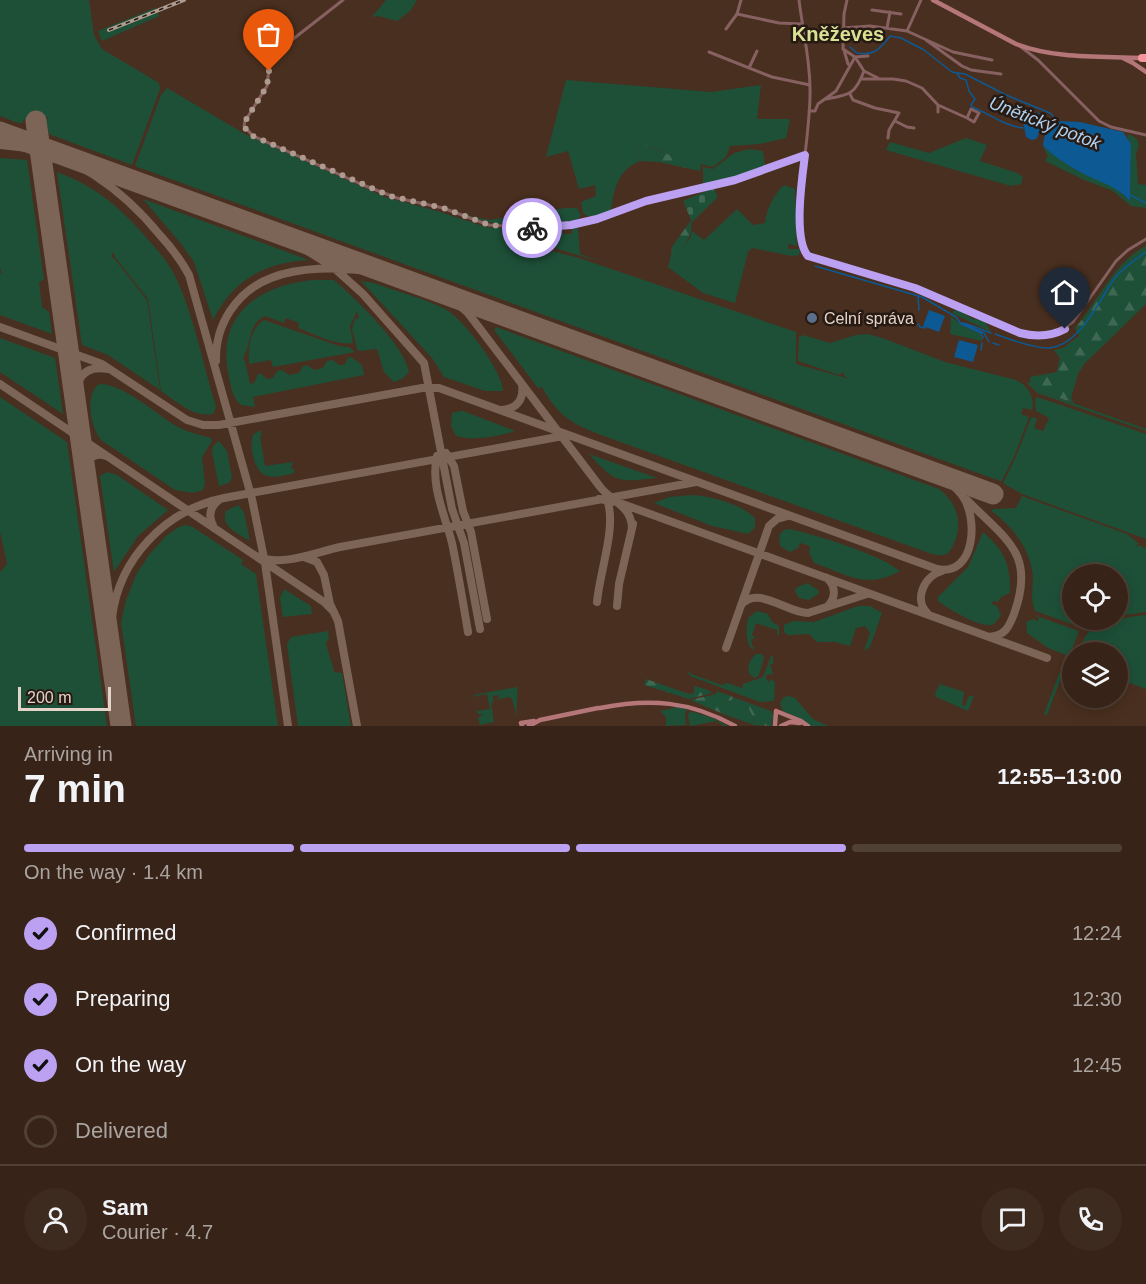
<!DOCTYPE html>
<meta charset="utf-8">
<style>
body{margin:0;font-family:Helvetica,sans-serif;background:#3e2b20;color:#f1f3f6;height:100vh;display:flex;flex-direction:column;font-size:22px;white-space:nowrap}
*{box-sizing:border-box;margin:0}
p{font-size:20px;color:#aaa4a1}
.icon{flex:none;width:33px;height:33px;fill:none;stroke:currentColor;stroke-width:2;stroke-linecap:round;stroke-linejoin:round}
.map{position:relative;height:726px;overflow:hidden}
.drawer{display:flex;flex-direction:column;background:#372317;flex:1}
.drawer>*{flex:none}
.tools{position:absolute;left:1062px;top:564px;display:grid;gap:12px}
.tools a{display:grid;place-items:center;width:66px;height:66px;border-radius:50%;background:#372317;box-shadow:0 3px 15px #0003,0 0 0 2px #514036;font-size:30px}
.scale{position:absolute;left:18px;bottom:15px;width:93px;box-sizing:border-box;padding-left:6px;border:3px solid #e5d4ca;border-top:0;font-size:16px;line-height:21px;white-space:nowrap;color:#e5d4ca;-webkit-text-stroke:4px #261a13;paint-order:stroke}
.pin{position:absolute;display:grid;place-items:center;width:51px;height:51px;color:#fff;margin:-62px -26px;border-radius:50% 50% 50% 0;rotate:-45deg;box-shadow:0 0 6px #0007}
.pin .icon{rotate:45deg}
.courier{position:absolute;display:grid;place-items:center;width:60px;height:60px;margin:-30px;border:4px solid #bca0f2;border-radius:50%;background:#fff;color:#222;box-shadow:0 2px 8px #0007}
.overview em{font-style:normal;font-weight:700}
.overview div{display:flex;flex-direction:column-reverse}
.overview{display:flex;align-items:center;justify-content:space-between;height:102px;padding:0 24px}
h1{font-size:39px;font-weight:700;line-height:45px}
.bar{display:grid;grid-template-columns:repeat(4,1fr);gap:9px 6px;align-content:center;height:72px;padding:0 24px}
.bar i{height:8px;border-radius:4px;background:#514036}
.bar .current{background:#bca0f2}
.bar p{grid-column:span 4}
.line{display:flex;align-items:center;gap:15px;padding:0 24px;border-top:2px solid #514036}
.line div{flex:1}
.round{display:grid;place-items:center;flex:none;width:63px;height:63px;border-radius:32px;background:#3e2b20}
ol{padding:0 24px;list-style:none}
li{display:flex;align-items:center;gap:18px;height:66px}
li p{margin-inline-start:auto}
li .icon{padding:6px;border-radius:50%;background:#bca0f2;color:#111;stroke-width:4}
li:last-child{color:#aaa4a1}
li i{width:33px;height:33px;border:3px solid #514036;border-radius:50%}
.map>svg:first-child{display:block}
</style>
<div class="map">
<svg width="1146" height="726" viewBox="0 0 1146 726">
<defs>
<pattern id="forest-firs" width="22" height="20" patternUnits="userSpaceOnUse" patternTransform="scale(1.5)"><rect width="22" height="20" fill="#1e5038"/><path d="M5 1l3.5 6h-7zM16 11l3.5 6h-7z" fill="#3f6853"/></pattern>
<pattern id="cemetery-stones" width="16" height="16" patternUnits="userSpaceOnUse" patternTransform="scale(1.5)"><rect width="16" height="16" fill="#1e5038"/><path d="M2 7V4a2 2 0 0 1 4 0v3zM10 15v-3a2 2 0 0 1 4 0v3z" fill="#3f6853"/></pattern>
</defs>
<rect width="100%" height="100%" fill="#492f1f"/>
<path fill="#1e5038" d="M0 0H89L94 35 102 49 159 83 160 89 132 165 49 134 46 120 48 117 23 120V123H18L0 116Z
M386 0H417L410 11 397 21 378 16 372 17Z
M155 8 159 16 102 41 98 31Z
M566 80 711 92 761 85 757 119H790L786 138 760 144 730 146 726 157 713 167C700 164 685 161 672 156 659 151 650 143 636 145L640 161C617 171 614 189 611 211 601 215 591 220 583 213L581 202 596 196 595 185 579 189 568 151 546 157Z
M167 88 245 134 385 197 437 211 486 227 543 231 540 243 545 249 579 258 796 332V364L850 379 844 376V372L839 375 798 361 799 337 803 335 830 343 856 335 868 334 885 339 945 362 1016 380C1028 386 1035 396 1032 410L1023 408 1021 414 1029 417 1014 457 1001 482 998 480 999 477 997 480 135 166 161 95Z
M1129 134 1137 139 1139 146 1136 153 1138 184 1146 185V208L1131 206 1113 191 1082 179 1045 161 1048 156 1043 147 1075 169 1116 188 1126 198 1130 200 1131 144 1127 136Z
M966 138 987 145 980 161 1017 173 1023 177 1021 184 1011 186 886 150 890 142 929 153Z
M749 149 763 151 765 167 735 178 703 185V167L713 169 734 153Z
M0 158 27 160 44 280 39 282 42 307 49 312 52 334 0 315V273H2L0 268Z
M57 172C98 187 123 210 151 243 161 254 171 266 177 280 195 320 203 365 216 407L213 414C194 418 176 401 161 391L148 299 115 257 113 252 111 257 114 258 147 300 160 390 108 355 82 345Z
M784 185 795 189 797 246 788 244V249H800L799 255 792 256 752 248 748 252 735 303 703 293 668 267 671 255H676L690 238 692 231 704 240 737 209 753 225 765 223C766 211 774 193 784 185Z
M143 199 309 260C265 262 233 280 213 320L194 262 182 245Z
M565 208H577L581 215 576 222 572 223 571 221 558 223V225C528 226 498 228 469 216L466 210 470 216 489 220Z
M572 228H578L580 254 599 261 557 249 546 241V236L548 237 550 233 547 231 563 229V234H572Z
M313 280H334C354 297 405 346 409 372L402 379 394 382 384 372 377 349 359 351 357 349 352 329 355 319 359 318 357 311 350 326 353 343C336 346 314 334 298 328L299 323 286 318 284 323 265 316C247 324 252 345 243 358L245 361 250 384 254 383 258 374H261L267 379 273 378 277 371 282 370 289 375 299 373 303 366 307 365 314 370 323 368 327 361 333 360 339 365H344L348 358 351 357 362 365 364 375 253 397 255 407 241 405C232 398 230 383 228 372 217 313 261 285 313 280Z
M361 281 374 283C398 292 423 298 445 309 462 317 503 371 503 391H485L444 377 432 358Z
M956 309 973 319 984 320 991 332 952 313Z
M951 316 961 325 981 334 982 341 950 334Z
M264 320 339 346 349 347 355 352 273 367 271 360 249 364C248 349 250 328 264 320Z
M496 327 939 489C957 502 964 525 953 545 951 550 949 554 943 555 939 556 933 554 929 553L601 435C571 423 558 416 542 387L538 388 494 330Z
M0 338 55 358 63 414 0 372Z
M1030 382 1036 390 1146 429V431L1037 393 1027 383Z
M99 384C126 384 157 416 180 428 190 433 201 435 211 438L212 441 202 457 205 484 203 490 193 493 175 490 101 440C91 428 84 395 99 384Z
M0 397 67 442 107 726H0V572L7 564 0 532Z
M1037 397 1146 434V539L1022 494 1003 483 1015 459 1031 418 1034 417 1037 419 1034 428 1043 431 1049 418 1036 411 1035 400Z
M461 411H463L515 431C496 437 475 441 456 436L451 426 452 413Z
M260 430 262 436H260L265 466 293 462 291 468 294 469V473C287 475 272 479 265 475 254 471 249 445 253 435Z
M219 441 227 451 232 478 229 483 219 486 212 452 213 446Z
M589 454 657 478C618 482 616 484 589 454Z
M107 472 117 475 168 510 138 536 114 572 100 476Z
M692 495C711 496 741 504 755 518V528L748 534 712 526 654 503 669 497Z
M1022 496 1127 534 1139 544H1137L1136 548 1138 545 1146 548V612L1118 616V574H1072V620H1107L1083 628 1035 611C1030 598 1033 591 1033 578 1032 551 1012 525 991 511L993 509 1016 508Z
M238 505 244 512 250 541C238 533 220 527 226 511Z
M185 525 191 526 243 560 241 564 256 574 278 726H136L121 622 126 600 137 573 149 555 166 536 179 527Z
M790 529C819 536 877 553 900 571 867 590 846 574 814 563L809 552 810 546 800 543 798 548 790 552 780 546 779 535 784 530Z
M983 532C1004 550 1011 565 1010 593L1001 597 998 602 993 601 992 604 997 606 1001 615C998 619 996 624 991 625 978 627 947 608 938 601V597L968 567Z
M807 583 818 590 819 593 809 600 799 598 795 591 796 588Z
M284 589 311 606 312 614 283 617 280 598Z
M858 606H870L882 613 870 647 864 651 870 633 865 626 856 628 850 646 835 642H817L809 634 788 635 784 632V625L793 621 814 622Z
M757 611 768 614 772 622 779 626V635H777V630L756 623 752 635 754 636V639H751L752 646 754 647 753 650C745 642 746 629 748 618Z
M1034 615 1079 631 1047 715 1044 714 1066 655 1048 648 1027 633 1026 622 1033 619 1038 621 1039 618Z
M1146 615V689L1118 679V652H1079C1081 647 1083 639 1087 634 1095 622 1132 616 1146 615Z
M328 631 329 639 326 643C328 653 332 661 334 672L342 673 351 726H298L287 644 291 637Z
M756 654H762L764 658 759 675 755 678 750 675C746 668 750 659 756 654Z
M773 655V664H770L773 674 766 675V678L769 682 771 679 775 682 774 701 760 702 690 676 688 673 690 672 691 674 722 685 727 683 742 688 743 684 763 677 771 656Z
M940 684 964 692 962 705 965 706 969 696H974L968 711 936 697 935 693Z
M517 687C519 696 515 706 517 718L512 699 509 697 495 700 499 698 498 695 493 696V703H491L494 722 480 725 478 718 483 714H478L476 711 490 709 487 694 475 696 474 698 473 695Z
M789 696 795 698 813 719 828 726H809L802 720 783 711 780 703 784 697Z
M733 697 771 711 773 715V726L772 719H770V724L766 725 748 707 755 721 754 725 757 726 726 715Z
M678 707 687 709 685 715 686 725 666 726V717L660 711Z
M690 711 713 718 728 726H723L717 721 690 726 688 715Z"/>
<path fill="url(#forest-firs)" d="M644 144 672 156 701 164 700 171 659 162 640 161 636 145Z
M691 220C693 236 686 243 676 255H671L672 247Z
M1146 246V304L1084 364 1078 374 1071 398 1074 403 1036 390 1030 382V377L1057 372 1060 358 1054 350 1063 348 1079 336 1075 328C1099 301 1113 263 1146 246Z
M646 679 689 694 694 693V687L695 686 708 690 712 693 689 699 644 685Z
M717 691 733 697 726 715 690 700 716 694Z
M750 704 765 711V723L768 726 771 718 772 726 754 725 755 721 748 707Z"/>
<path fill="url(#cemetery-stones)" d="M713 188 718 197 692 222 683 201Z"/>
<path fill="#0c5993" d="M1033 112 1042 114 1038 136 1036 139 1032 140 1026 137 1023 122Z
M1061 121 1080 122 1123 132 1131 144 1130 200H1129C1117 187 1103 183 1088 176 1072 168 1056 158 1043 146 1044 131 1049 128 1061 121Z
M929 310 945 316 939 332 923 326Z
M959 340 978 345 973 362 954 357Z"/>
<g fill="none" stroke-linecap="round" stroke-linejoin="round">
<path stroke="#0c5993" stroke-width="1.5" d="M850 47 857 53C874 56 880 49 890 36L901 38 924 50 952 72 957 73 960 78 966 80 969 91 975 99 971 105 972 107C990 114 1005 126 1023 128
M958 73 965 74 1006 95 1050 113 1059 123
M1037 129 1047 133
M1130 195 1146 203
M815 266 922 297 956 317 961 324 981 333 983 338
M918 296 919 310
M959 322 984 333 989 342
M964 323 991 333
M918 324 920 327 926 328
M995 334C1009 339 1035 349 1049 348 1079 346 1099 301 1114 279 1122 268 1135 260 1146 252
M993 343 999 345
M981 350 982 343"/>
<path stroke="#7c6557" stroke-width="8" d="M16 138C76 160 118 184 159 234 171 247 181 260 189 275L252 499 265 563 288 726
M0 145 36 149
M86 164 105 171
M236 217 285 237 333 267 363 294 424 363 452 509 464 543 480 629
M0 327 102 364 187 420 203 425H219L422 388H439L937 569C976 577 979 516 961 494 947 477 929 471 909 463
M216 361C215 324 237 291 271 278 325 257 427 272 468 313L601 488C613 502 631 506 632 528
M0 384 324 602 334 612
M502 410C517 409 524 399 522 385
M85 440C80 431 79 423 77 413 74 390 76 363 108 369
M446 453 454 466 463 511 471 532 487 619
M437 456C430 485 445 515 452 543 458 572 463 602 468 632
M89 499 86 464C90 456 97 453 106 456
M599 499 617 502 1047 658
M967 500C1006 540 1036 553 1014 614 1009 627 1005 636 989 637
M214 528C208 517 209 507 219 500
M254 555C280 568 313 553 340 547L696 482
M304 557 317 562 324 575 330 604 338 621 357 726
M827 578C836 587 836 597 828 606
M597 602C600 569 618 525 606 496
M741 605C758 585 787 613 808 613L867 594
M617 606 619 584 633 524
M928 614C913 600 924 576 942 571
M726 648 769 526 777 519 788 516
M116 683C113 662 109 640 112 618 119 558 166 510 224 498L563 436"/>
<path stroke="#7c6557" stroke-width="21" d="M36 121 121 726
M0 132 993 494"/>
<path stroke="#876061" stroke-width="3" d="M343 0 288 43 270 60 267 86 245 121 244 126 253 136 363 185 397 198 443 208 489 225 537 228 571 225 597 219 646 201 735 180 805 155
M799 0C803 32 811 65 810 97 809 135 801 173 801 212 801 227 799 245 808 256L903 284 1013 331 1039 336 1056 333 1073 322 1116 261 1128 250 1146 239
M847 0 844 14 843 49 855 57 868 56
M872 10 901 14
M737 14 779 23 802 24
M843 28 870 26 907 31 953 52 992 60
M887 28 890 12
M726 29 737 14 741 0
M907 31 921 0
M926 40 962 66 971 70 1001 74
M1021 47 1038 60 1099 121 1111 127 1146 135
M844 50 848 64
M709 52 772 77 810 85
M749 68 757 51
M864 71 878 78
M861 79H893L906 81 922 88 938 105V112
M850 94 853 100 875 108 899 113 889 130 888 138
M938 105 967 118 971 109 979 113 974 122 967 118
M809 111H815L818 104 836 91 855 57 864 71C855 95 849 95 826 99
M895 121 907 127 914 128"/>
<path stroke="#b47678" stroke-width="4.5" d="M933 0 1016 44C1056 59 1100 56 1142 58
M1123 58 1133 63 1146 72
M600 708C650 698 690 701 735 726
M776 711 801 721 808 726
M522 726 521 723 534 721
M529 726 540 720 598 708
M775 726 776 711
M781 726 790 722 800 723"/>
<path stroke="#f6959a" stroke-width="8" d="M1142 58H1146"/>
<defs>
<path id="rail" d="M109 30 184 0"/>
</defs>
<use href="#rail" stroke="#af9b8f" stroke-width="4"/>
<use href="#rail" stroke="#261a13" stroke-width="1.5" stroke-dasharray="4.5" stroke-linecap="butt"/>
</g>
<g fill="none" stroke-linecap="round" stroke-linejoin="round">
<path stroke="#ae9a8e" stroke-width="6" stroke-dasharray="0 10.8" d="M269 71 267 86 244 123 245 128 253 136 390 196 443 208 489 225 532 228"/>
<path stroke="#bca0f2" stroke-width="8" d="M532 228 571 225 597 219 646 201 735 180 805 155C802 178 793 239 808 256L915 288 1020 333C1036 337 1050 337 1065 329"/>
</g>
<circle fill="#5c6f8a" stroke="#261a13" stroke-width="2" cx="812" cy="318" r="6"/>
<g text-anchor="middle" stroke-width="5" stroke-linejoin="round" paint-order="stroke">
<g font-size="16" fill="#e5d4ca" stroke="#261a13" text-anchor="start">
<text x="824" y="324">Celní správa</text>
</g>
<g font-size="18" font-style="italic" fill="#aed0f1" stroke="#261a13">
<text transform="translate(1045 123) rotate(21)" y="6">Únětický potok</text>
</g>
<g font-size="20" font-weight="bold" fill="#d9e193" stroke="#261a13">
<text x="838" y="41">Kněževes</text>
</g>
</g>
</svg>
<div class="tools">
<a><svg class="icon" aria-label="locate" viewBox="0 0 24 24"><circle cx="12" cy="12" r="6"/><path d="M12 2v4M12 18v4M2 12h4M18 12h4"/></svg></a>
<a><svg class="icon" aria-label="layers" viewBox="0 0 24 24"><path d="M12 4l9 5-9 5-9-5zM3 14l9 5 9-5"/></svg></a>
</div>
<div class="scale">200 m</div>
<div class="pin" style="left:269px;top:71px;background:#ea580c"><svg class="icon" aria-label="bag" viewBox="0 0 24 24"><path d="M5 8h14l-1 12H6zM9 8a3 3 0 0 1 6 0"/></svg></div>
<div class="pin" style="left:1065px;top:329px;background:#1f2937"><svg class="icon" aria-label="home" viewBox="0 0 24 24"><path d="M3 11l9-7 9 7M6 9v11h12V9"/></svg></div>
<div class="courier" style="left:532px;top:228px"><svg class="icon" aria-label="bike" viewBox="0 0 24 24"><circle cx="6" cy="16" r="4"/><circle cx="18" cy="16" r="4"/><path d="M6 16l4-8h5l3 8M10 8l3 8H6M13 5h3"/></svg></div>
</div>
<section class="drawer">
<div class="overview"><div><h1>7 min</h1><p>Arriving in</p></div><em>12:55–13:00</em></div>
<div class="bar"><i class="current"></i><i class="current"></i><i class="current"></i><i></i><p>On the way · 1.4 km</p></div>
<ol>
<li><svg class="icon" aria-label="check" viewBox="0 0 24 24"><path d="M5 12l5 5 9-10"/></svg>Confirmed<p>12:24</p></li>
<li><svg class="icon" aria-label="check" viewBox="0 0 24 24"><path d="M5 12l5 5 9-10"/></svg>Preparing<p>12:30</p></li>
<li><svg class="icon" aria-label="check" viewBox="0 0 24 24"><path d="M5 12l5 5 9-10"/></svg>On the way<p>12:45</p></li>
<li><i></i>Delivered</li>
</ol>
<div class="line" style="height:108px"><a class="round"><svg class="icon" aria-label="person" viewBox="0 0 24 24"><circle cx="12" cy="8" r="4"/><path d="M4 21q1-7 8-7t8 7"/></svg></a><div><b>Sam</b><p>Courier · 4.7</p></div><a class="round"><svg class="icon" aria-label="chat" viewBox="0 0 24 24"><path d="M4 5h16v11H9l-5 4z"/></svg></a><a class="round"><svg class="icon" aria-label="phone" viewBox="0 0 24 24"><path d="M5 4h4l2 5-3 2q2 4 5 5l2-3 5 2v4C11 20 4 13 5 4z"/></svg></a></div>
</section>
